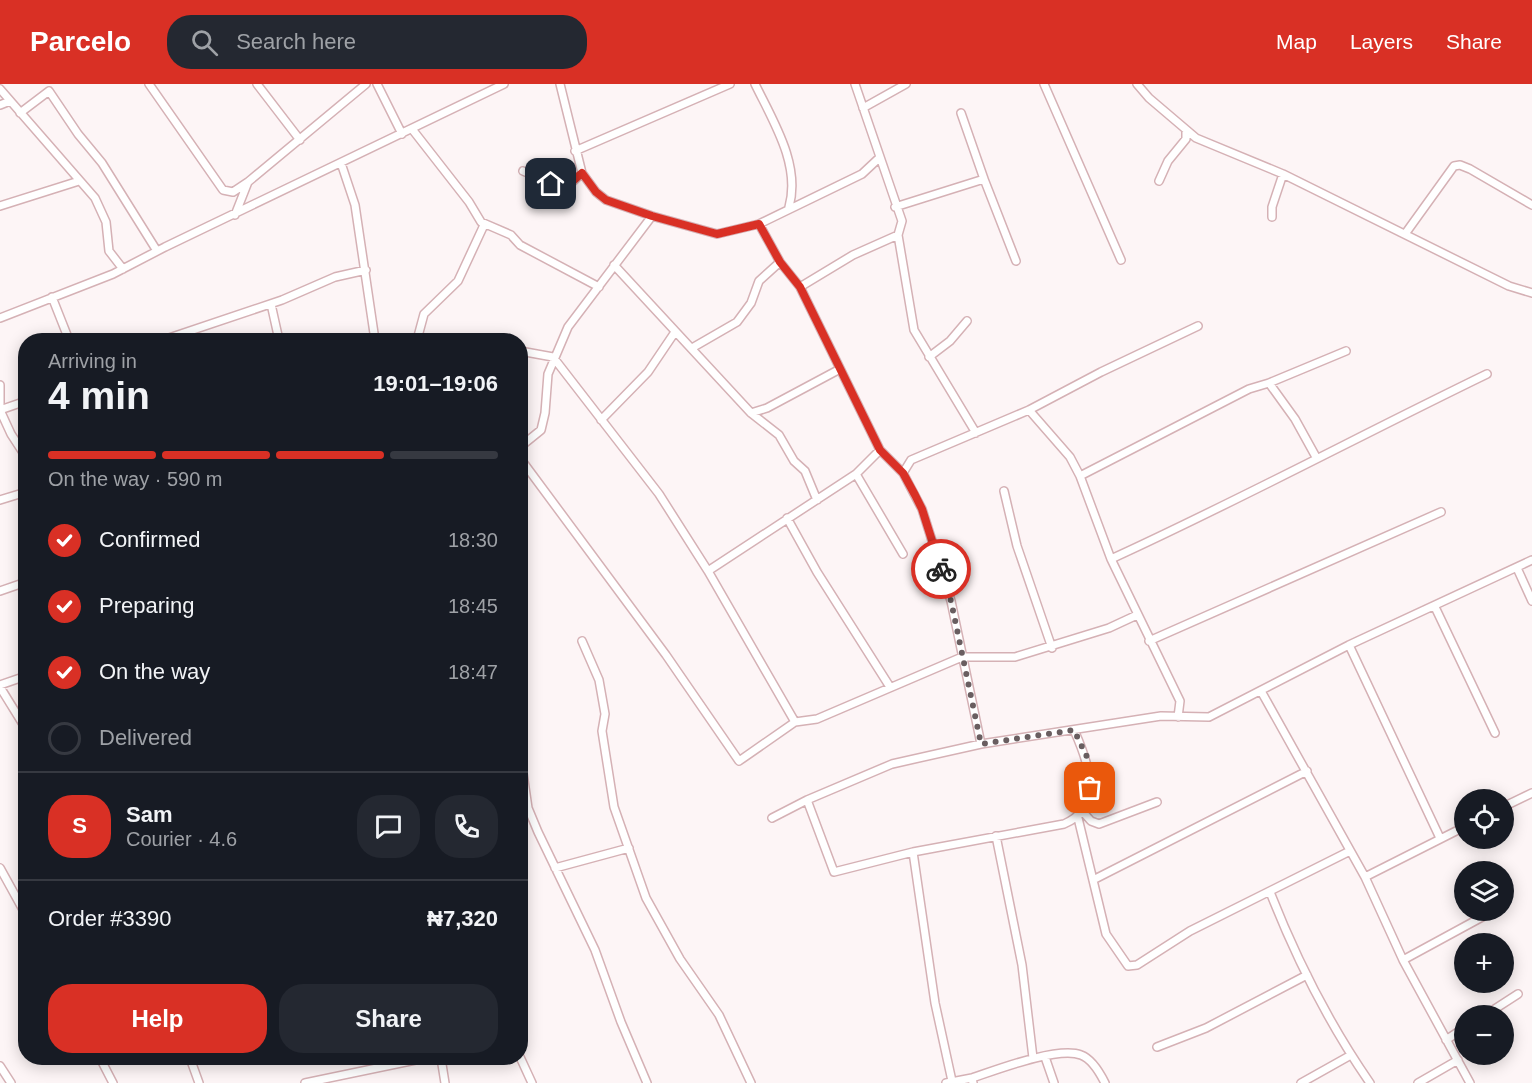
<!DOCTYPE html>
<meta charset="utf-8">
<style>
body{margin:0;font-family:Helvetica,sans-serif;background:#242831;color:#f1f3f6;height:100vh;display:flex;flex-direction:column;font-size:22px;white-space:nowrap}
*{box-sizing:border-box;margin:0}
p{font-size:20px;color:#9ea1a6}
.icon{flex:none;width:33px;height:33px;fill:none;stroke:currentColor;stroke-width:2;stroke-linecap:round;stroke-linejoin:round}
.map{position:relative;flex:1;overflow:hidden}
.panel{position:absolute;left:18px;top:249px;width:510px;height:732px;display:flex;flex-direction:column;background:#171b24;border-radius:24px;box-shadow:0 3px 15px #0003}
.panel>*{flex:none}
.tools{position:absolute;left:1454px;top:705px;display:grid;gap:12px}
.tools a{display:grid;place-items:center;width:60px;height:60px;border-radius:50%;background:#171b24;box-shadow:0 3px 15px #0003;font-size:30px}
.pin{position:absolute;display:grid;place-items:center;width:51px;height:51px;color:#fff;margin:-26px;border-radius:12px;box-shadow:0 3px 9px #0006}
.courier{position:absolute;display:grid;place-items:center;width:60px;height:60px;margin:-30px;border:4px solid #d93025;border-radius:50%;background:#fff;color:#222;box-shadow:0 2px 8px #0007}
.headline em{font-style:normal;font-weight:800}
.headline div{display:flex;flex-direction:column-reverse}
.headline{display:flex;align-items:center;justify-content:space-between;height:102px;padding:0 30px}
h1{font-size:39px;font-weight:800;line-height:45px}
.bar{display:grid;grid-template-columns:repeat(4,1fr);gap:9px 6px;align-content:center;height:72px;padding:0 30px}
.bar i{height:8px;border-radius:4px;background:#363941}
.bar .selected{background:#d93025}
.bar p{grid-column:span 4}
.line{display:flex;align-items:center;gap:15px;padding:0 30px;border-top:2px solid #363941}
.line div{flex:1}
.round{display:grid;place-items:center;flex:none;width:63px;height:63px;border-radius:24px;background:#242831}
ol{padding:0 30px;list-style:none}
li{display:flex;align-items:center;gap:18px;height:66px}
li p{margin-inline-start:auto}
li .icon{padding:6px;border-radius:50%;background:#d93025;color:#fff;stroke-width:4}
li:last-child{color:#9ea1a6}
li i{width:33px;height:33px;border:3px solid #363941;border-radius:50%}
.action{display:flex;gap:12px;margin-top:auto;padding:12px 30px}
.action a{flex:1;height:69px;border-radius:24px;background:#d93025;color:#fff;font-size:24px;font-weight:800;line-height:69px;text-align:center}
.action a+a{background:#242831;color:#f1f3f6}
header{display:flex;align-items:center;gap:36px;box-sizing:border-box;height:84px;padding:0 30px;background:#d93025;color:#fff}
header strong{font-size:28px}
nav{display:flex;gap:33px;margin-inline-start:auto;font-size:21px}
.search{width:420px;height:54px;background:#242831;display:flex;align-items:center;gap:15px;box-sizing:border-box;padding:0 21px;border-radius:24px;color:#9ea1a6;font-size:22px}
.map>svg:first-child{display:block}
</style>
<header>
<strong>Parcelo</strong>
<div class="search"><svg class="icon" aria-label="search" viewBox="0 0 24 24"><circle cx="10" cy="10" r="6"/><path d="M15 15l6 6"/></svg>Search here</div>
<nav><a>Map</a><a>Layers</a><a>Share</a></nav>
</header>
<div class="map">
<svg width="1532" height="999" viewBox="0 0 1532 999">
<rect width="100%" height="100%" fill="#fdf5f6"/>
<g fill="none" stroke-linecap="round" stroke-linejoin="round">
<defs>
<path id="minor" d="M149 0 223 106 233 108 248 98
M257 0 300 56
M377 0 402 50
M560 0 582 89 596 108 606 116 652 132 717 150 759 140 862 90 878 75
M755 0C773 37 801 81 789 123
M855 0 902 137 898 151 914 246 976 349
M1044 0 1121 176
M1137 0 1149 14 1196 54 1283 90 1509 202 1532 209
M0 5 95 114 106 138 109 167 123 185
M0 21 10 17
M863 24 906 0
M20 29 49 7 78 50 102 79 157 167
M412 45 469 118 481 138 511 151 520 161 599 203
M575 67 730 0
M341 79 355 121 375 256
M523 87 563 104 568 102 582 89
M984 95 1016 177
M1159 97 1168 77 1186 55V48
M0 122 79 97
M895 123 984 95 961 29
M235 131 248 98 366 0
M1272 133V123L1283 90
M759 140 780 178 800 203 880 366 903 389 922 425 951 517 981 660
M1405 150 1454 82 1460 81 1470 85 1532 121
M614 181 751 329 779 351 794 377 805 387 817 416
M800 203 853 171 898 151
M52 213 69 256
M271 220 279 256
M0 234 113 190 165 163 504 0
M163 256 282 216 335 193 366 186
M417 256 424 230 458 197 484 141
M692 264 737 238 751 219 759 197 780 178
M520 267 553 273 659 410 708 487 795 638
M929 273 950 257 967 237
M1269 299 1346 267
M0 301V326L11 350 26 373
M0 326 26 317
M1029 326 1070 373 1080 392 1111 475 1180 617 1178 633
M751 329 767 324 840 285
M601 336 648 288 675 248
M520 363 541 346 545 329 548 290 568 243 652 132
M520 374 666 571 739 677 795 638 817 635 962 573H1015L1109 544 1137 531
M903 389 911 376 1029 326 1101 288 1198 242
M856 390 903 470
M1080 392 1249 305 1269 299 1295 335 1316 373
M1004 407 1017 462 1052 564
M0 416 26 408
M787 434 817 488 890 603
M1111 475C1238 417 1361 351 1487 290
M1517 484 1532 517
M708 487 856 390 880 366
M0 507 26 498
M1435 523 1495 649
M582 557 599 596 605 630 602 647 614 723 646 814 680 875 719 931 751 999
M1149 557 1441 428
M1349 561 1440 754
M0 601 26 592
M0 603 26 645
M1261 607 1365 793 1403 876 1470 999
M520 669 528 724 538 748 595 866 621 938 647 999
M807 716 834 788 913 768 1064 740C1105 723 1088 677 1074 646
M1503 723 1532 709
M1082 727 1091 737 1099 740 1157 718
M772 734 807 716 892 680 981 660 1161 632 1209 633 1349 561 1532 476
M1078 734 1106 850 1128 882 1137 881 1190 847 1350 767
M996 752 1022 881 1033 974
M913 768 935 919 952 997
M0 784 26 831
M555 784 629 764
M1365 793 1464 743
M1093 796 1307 687
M1270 808C1296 874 1329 940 1370 999
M1403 876 1495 826
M1484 932 1518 910
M1446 956 1464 944
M1157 963 1206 944 1307 891
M520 973 532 999
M1045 973 1054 999
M100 974 113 999
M190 974 199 999
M441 974 445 999
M0 982 11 999
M972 994C996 986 1058 962 1081 971 1092 975 1100 989 1105 999
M305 999 425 974
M946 999 972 994 973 999
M1301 999 1351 971
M1418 999 1458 976"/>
</defs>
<use href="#minor" stroke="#d5b1b5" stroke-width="10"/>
<use href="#minor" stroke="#fff" stroke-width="7"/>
</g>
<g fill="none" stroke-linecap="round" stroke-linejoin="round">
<path stroke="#695e60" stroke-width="6" stroke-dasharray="0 10.8" d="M941 485 951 517 981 660 1074 646 1087 673 1090 704"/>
<path stroke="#d93025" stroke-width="8" d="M551 100 566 103 582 89 596 108 606 116 652 132 717 150 759 140 780 178 800 203 880 366 903 389 915 411 922 425 941 485"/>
</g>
</svg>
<div class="tools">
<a><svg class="icon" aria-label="locate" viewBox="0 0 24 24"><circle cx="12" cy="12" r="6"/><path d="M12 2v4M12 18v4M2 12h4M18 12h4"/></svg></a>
<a><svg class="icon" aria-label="layers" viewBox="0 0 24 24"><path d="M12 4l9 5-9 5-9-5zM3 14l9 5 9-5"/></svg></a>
<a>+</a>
<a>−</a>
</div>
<div class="pin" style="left:1090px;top:704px;background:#ea580c"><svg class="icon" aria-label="bag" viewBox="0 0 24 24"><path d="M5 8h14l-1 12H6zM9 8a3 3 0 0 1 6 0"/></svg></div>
<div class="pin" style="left:551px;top:100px;background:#1f2937"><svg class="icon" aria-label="home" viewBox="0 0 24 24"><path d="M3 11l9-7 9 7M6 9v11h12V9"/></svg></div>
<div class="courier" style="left:941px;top:485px"><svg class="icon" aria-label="bike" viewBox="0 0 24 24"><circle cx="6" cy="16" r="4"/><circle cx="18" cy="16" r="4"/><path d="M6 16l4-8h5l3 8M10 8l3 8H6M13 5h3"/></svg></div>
<section class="panel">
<div class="headline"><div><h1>4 min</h1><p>Arriving in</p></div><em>19:01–19:06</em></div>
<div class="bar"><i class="selected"></i><i class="selected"></i><i class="selected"></i><i></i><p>On the way · 590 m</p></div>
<ol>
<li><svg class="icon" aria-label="check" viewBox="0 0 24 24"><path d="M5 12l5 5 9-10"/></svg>Confirmed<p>18:30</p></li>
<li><svg class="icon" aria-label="check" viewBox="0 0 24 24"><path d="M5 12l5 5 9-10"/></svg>Preparing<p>18:45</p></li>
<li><svg class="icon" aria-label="check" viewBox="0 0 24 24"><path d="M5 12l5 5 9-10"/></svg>On the way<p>18:47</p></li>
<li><i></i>Delivered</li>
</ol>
<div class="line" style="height:108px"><b class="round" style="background:#d93025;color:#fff">S</b><div><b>Sam</b><p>Courier · 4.6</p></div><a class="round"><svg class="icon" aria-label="chat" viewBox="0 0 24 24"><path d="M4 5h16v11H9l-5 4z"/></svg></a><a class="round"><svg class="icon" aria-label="phone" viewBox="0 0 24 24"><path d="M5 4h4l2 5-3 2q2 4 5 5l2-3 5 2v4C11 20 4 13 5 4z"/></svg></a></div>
<div class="line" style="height:78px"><div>Order #3390</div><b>₦7,320</b></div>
<div class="action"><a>Help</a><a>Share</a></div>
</section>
</div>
